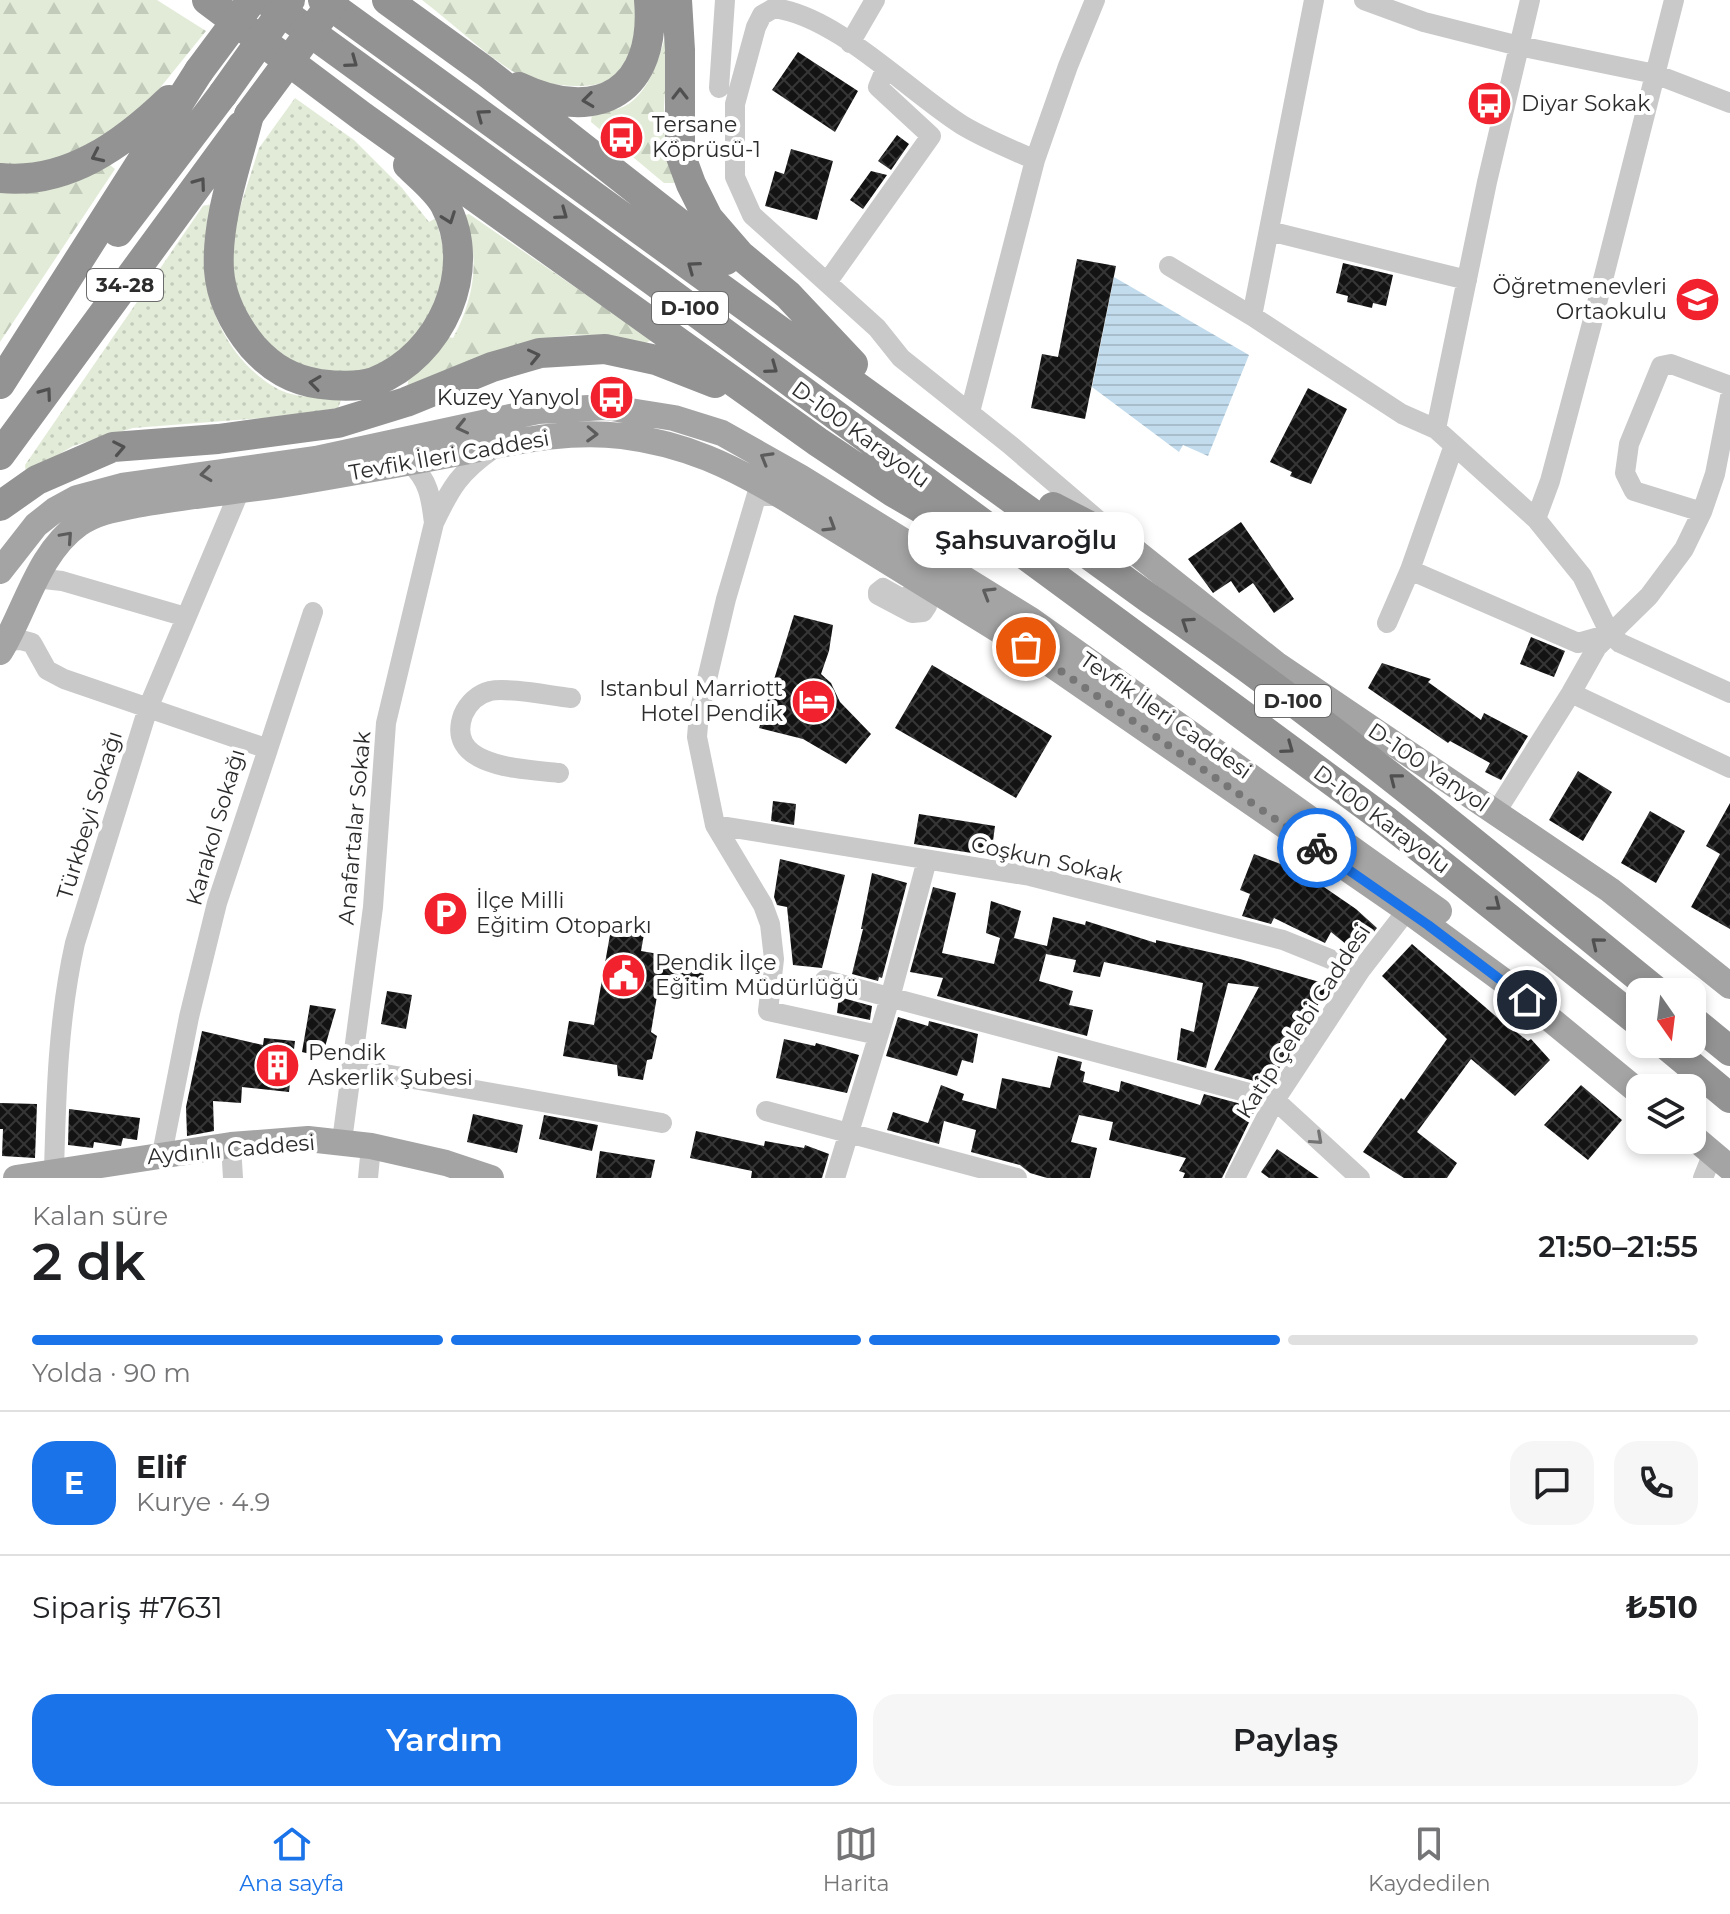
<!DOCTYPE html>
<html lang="tr">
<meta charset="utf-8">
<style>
body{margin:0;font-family:Montserrat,sans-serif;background:#f6f6f6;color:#202124;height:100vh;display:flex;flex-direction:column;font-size:30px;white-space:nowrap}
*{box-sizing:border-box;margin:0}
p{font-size:26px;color:#757577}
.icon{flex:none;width:44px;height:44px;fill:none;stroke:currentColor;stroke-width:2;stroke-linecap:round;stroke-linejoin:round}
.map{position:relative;height:1178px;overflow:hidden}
.side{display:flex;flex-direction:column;background:#fff;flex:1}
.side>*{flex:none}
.needle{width:52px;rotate:166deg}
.buttons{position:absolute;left:1626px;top:978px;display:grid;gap:16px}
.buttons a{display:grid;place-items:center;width:80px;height:80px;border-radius:16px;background:#fff;box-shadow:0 4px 12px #0003;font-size:40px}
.pin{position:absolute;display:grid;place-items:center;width:68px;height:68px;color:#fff;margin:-34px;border:4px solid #fff;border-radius:50%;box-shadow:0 2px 8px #0007}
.courier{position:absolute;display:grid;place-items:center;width:80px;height:80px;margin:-40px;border:6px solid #1a73e8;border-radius:50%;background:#fff;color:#222;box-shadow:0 2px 10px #0007}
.bubble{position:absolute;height:56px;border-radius:24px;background:#fff;box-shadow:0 4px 12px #0003;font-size:26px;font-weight:600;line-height:56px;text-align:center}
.summary em{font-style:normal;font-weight:600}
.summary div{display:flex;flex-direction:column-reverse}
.summary{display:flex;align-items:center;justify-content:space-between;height:136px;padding:0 32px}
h1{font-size:52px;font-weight:600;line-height:60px}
.bar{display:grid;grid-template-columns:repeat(4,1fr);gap:12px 8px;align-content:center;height:96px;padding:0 32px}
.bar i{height:10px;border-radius:6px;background:#e0e0e0}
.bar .current{background:#1a73e8}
.bar p{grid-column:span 4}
.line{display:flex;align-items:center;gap:20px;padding:0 32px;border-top:2px solid #e0e0e0}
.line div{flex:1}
.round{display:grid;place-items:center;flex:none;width:84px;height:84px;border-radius:24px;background:#f6f6f6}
.primary-button{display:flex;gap:16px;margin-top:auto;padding:16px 32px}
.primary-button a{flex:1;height:92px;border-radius:24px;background:#1a73e8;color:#fff;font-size:32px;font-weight:600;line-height:92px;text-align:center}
.primary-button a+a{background:#f6f6f6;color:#202124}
.tab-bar{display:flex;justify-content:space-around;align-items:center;height:112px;border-top:2px solid #e0e0e0;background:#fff;font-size:22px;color:#757577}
.tab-bar a{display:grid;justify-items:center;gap:4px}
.tab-bar .current{color:#1a73e8}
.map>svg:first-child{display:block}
</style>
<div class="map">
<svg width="1730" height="1178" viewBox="0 0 1730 1178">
<defs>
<pattern id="grass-dots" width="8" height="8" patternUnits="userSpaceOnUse" patternTransform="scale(2)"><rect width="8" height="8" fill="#e2ebd8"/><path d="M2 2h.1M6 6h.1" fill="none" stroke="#c2caba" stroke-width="1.8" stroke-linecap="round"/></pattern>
<pattern id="forest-firs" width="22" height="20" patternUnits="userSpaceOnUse" patternTransform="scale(2)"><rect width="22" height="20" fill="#e2ebd8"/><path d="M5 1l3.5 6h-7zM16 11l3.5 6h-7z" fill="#c2caba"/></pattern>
<pattern id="water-rules" width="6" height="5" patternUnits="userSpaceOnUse" patternTransform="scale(2)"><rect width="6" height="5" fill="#c2dced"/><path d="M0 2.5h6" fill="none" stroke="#a7bdcb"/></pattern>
<pattern id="building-cross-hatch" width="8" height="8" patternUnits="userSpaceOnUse" patternTransform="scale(2)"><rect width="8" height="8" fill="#131313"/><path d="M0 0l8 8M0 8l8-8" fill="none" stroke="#363636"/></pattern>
</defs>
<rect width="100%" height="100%" fill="#fff"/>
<path fill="url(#grass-dots)" d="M295 98 354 140 402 188 429 222 436 218 446 259 442 283 420 341 360 375 309 373 245 327 228 260 239 211 259 148Z
M212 204C211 227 207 249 207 272 207 317 237 366 276 388 296 399 320 397 342 398L338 408 289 416 133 428 73 446 26 474 25 465 203 206Z"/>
<path fill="url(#forest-firs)" d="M0 0H157L206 31 151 99 109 138 62 162 0 169Z
M422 0H635C640 61 628 92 561 85 544 83 524 79 509 69 479 49 451 22 422 0Z
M670 18 664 107 666 145 675 183H664L591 122 592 113C600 111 610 111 618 109 652 98 662 48 670 18Z
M110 165 115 169 0 342V190L64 183Z
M469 214 652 340 639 346C630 343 620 339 610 337 539 326 470 361 407 388L409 377 437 354 449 337 453 338C473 302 483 254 462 216Z"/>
<path fill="url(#water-rules)" d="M1114 277 1249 355 1208 456 1183 445 1179 452 1092 387Z"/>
<path fill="url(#building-cross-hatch)" d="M798 52 858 91 835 132 772 90Z
M897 135 909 144 891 170 878 161Z
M791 149 833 161 817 220 765 206 775 171 784 174Z
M871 171 887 175 863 209 850 200Z
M1077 259 1116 266 1085 419 1031 408 1042 354 1058 357Z
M1343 263 1393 275 1386 306 1373 303 1372 308 1347 302 1348 296 1336 293Z
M1308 388 1347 409 1311 484 1290 476 1292 472 1270 462Z
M1241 522 1294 599 1274 613 1253 583 1239 593 1231 581 1213 593 1188 559Z
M794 615 833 625 829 651 821 674 831 683 840 702 871 734 846 764 803 739 759 728Z
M1531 637 1565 651 1554 677 1520 664Z
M1382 663 1431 679 1428 682 1481 720 1484 713 1528 736 1501 780 1485 772 1490 763 1450 741 1448 743 1368 688Z
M932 665 1052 736 1016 798 895 728Z
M1578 771 1612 792 1583 841 1549 820Z
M773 801 796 804 794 825 771 821Z
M1730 803V929L1691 907 1720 854 1706 846Z
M1650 811 1685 831 1656 883 1621 863Z
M919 814 995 826 991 856 914 844Z
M1254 854 1302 872 1356 909 1377 928 1357 953 1331 932 1325 943 1274 918 1271 924 1242 916 1250 894 1240 890Z
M780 859 845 875 822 968 793 965 787 907 777 905 774 897Z
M872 873 907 883 882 978 879 977 878 981 852 974 863 929H861Z
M933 887 956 893 942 953 994 964 1000 938 986 933 991 901 1021 911 1014 938 1047 946 1053 917 1085 925 1086 921 1156 943V940L1240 959 1330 985 1269 1085 1214 1070 1259 987 1228 983 1206 1068 1177 1060 1181 1028 1194 1032 1203 983 1104 962 1100 977 1073 972 1076 960 1046 954 1039 981 1073 991 1069 1005 1093 1010 1087 1036 937 996 943 978 910 972Z
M613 918 646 923 641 951 706 962 700 997 658 990 651 1032 657 1036 652 1059 647 1060 643 1080 618 1076 617 1065 563 1056 569 1021 594 1025Z
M1412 944 1499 1019 1528 1041 1531 1039 1550 1060 1515 1096 1471 1059 1417 1132 1457 1163 1447 1178H1404L1363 1152 1401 1098 1404 1100 1447 1039 1382 976Z
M387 991 412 995 406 1029 381 1024Z
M839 997 872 1006 870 1020 837 1013Z
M310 1005 336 1009 322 1057 302 1052Z
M898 1017 928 1026 929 1021 978 1034 973 1063 962 1060 957 1076 886 1056Z
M202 1031 263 1045 264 1038 295 1041 289 1092 242 1087 241 1103 213 1101 214 1131 187 1136 186 1107Z
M784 1039 815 1046 816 1043 859 1055 847 1093 776 1078Z
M1058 1056 1082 1062 1080 1070 1085 1072 1083 1082 1119 1092 1121 1081 1200 1105 1204 1094 1256 1108 1222 1178H1183L1185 1173 1179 1171 1186 1158 1109 1140 1113 1122 1079 1115 1071 1142 1097 1148 1090 1178H1047L1030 1173 1020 1165 971 1152 976 1130 944 1121 939 1144 887 1130 893 1112 928 1123 941 1085 964 1094 962 1100 996 1109 1002 1078 1050 1088Z
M1581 1085 1622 1120 1588 1160 1544 1125Z
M0 1103 37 1104 35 1158 2 1156 3 1129H0Z
M69 1109 140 1118 137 1140 123 1138 121 1146 94 1142 93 1148 68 1145Z
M473 1114 523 1125 517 1153 467 1142Z
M544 1115 598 1125 592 1151 539 1139Z
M696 1131 764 1146 765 1141 804 1148 805 1145 829 1154 822 1178H751L752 1171 690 1158Z
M1277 1149 1319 1178H1269L1261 1172Z
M600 1151 655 1160 651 1178H596Z"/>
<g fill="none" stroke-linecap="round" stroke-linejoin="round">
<path stroke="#c9c9c9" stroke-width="20" d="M1364 0 1424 22 1519 46 1655 74 1730 103
M774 8 762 15 756 27 735 104V177L752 215 877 328 901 358 1009 444 1098 520
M774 8C837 16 908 91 962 125 985 139 1011 149 1035 160
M850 43 875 0
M719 88 725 0
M1269 231 1467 280
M1169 266 1252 316 1402 414 1436 429 1536 519 1582 576 1610 634 1620 643 1730 693
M828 281 931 136 878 87 885 70
M1252 316 1314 0
M970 412 1035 160 1068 66 1095 0
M1436 429 1487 182 1530 0
M409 462C429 480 431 498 434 523
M781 497 757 494 726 599 699 713 697 737 715 825 763 905 770 924 774 959 768 1011 878 1035
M1702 512 1634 491 1625 473 1629 444 1661 366 1671 364 1730 386
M1536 519 1550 481 1591 327 1674 0
M1410 570 1578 643 1610 634
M35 578 62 581 186 617
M906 601 883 588 878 592V595L912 613 923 612 927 606 925 596 916 592 909 595 906 601 909 611
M1387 623 1410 570 1454 445
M7 641 21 640 32 643 47 670 64 679 268 749 217 903 189 1017 162 1154
M1571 693 1730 768
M268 749 313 612
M559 773C528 769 444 769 463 715 468 703 478 694 490 691 508 687 551 696 571 698
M1496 812 1571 693 1597 647 1649 596 1684 549 1702 512 1715 474 1730 397
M715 825 1030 876 1283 940 1360 971
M825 980 1275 1100 1360 1178
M351 1068 662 1123
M766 1111 1017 1178
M342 1141 373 907 386 723 434 523C451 487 460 472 493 449
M231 1145 233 1178
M54 1172C56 1094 58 1019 75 943L148 708 240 490
M368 1178 371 1146
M835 1178 890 998 927 860
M1235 1178 1275 1100 1360 971 1415 900
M1703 1178 1713 1153"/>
<path stroke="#a4a4a4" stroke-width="26" d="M1128 546 1276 664 1610 890 1730 986
M0 571 36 525 55 510 77 498 122 486 316 459 538 411 605 407 674 418 722 433 800 477 1031 620 1439 911
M0 652C26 610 37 554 79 524 97 512 116 509 136 505 190 495 245 491 299 482 351 473 403 464 454 454 511 443 564 429 622 436 686 444 731 466 785 498L1026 647 1407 910 1505 982 1640 1093
M1692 1136 1730 1168
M16 1178 231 1145 308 1139 371 1146 446 1163 491 1178"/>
<path stroke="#939393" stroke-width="30" d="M207 0 363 117 818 442 893 492 984 545
M266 0 655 282 1385 820 1640 1023
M323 0 1150 599C1327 719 1491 857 1657 992
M387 0 485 71 726 260
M677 0 680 50V154L691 184 708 218 740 255 788 295 853 364
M519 87C599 125 657 90 649 0
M249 115C237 164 216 219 219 270 221 299 235 325 253 347 272 368 292 380 320 384 336 386 359 387 374 382 441 356 480 270 445 205 437 190 420 177 408 165
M0 178C67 185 123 144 169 100
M118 232 223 94
M0 384 199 71
M0 455 241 126
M0 506 37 480 113 447 218 439 338 423 406 402 492 367 540 353 605 349 656 360 715 383
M1053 507 1128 546
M1692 1020 1730 1051
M1665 1044 1730 1098"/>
<path stroke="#939393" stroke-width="30" d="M199 71 252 0
M223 94 290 0
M249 115 334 0"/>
</g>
<defs><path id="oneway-chevron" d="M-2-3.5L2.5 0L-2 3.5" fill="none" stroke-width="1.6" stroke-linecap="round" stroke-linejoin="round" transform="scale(2)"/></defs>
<g stroke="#505050">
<use href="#oneway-chevron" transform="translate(352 62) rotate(36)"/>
<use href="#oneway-chevron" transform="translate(680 94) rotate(-90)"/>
<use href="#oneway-chevron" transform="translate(588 100) rotate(173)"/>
<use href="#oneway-chevron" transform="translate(482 115) rotate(-144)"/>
<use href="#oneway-chevron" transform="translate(97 156) rotate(155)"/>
<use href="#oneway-chevron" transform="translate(200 183) rotate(-54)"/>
<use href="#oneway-chevron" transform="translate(562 214) rotate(36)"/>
<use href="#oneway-chevron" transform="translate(449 218) rotate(70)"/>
<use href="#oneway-chevron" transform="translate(693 267) rotate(-144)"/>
<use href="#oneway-chevron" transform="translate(534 356) rotate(-13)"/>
<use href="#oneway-chevron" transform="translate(772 368) rotate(36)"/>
<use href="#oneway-chevron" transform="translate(315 383) rotate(-172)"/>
<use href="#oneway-chevron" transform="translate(46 393) rotate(-54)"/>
<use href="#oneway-chevron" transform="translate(119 448) rotate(-11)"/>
<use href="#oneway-chevron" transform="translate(1187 623) rotate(-146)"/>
<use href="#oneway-chevron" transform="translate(1288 748) rotate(36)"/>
<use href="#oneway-chevron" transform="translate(1395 779) rotate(-142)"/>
<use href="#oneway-chevron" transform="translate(1495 905) rotate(38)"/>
<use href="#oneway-chevron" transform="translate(1597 943) rotate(-141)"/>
</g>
<g stroke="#5c5c5c">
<use href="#oneway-chevron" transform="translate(462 427) rotate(167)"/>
<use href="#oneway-chevron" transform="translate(592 434) rotate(2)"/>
<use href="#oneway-chevron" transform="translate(766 458) rotate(-150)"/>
<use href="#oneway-chevron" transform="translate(206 474) rotate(173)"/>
<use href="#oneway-chevron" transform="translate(830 526) rotate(32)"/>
<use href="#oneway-chevron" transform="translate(67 537) rotate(-48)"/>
<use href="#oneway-chevron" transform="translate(988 593) rotate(-149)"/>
</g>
<use stroke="#737373" href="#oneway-chevron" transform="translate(1317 1139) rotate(42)"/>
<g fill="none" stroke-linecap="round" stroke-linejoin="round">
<path stroke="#767676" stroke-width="8" stroke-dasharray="0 14.4" d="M1026 647 1317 848"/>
<path stroke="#1a73e8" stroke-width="10" d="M1317 848 1428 925 1527 1000"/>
</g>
<defs>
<symbol id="bus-disc" viewBox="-11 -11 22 22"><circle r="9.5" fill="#f1212d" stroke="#fff"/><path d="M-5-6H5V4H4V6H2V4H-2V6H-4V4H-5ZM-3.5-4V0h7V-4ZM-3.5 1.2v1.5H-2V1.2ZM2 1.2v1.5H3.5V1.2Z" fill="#fff"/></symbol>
<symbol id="school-disc" viewBox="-11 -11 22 22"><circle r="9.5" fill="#f1212d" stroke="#fff"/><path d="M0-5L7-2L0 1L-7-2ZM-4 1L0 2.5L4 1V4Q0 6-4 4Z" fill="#fff"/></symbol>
<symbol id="hotel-disc" viewBox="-11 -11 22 22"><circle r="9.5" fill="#f1212d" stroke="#fff"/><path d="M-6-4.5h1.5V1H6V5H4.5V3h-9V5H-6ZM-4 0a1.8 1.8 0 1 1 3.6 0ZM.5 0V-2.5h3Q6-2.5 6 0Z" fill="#fff"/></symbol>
<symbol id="parking-disc" viewBox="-11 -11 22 22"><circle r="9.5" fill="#f1212d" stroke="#fff"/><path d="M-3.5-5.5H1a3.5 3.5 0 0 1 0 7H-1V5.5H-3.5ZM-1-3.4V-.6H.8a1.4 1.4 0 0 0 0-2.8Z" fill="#fff"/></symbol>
<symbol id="civic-disc" viewBox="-11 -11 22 22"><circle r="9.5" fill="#f1212d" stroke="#fff"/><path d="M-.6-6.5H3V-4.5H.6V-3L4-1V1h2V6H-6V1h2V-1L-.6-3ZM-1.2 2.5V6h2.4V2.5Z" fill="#fff"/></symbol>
<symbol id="building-disc" viewBox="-11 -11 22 22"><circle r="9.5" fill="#f1212d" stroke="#fff"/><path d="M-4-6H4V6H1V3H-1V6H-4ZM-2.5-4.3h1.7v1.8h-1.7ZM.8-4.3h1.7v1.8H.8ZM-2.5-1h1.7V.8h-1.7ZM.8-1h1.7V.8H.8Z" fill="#fff"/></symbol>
</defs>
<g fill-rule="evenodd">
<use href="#bus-disc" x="1464" y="78" width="51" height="51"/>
<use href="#bus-disc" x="596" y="112" width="51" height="51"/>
<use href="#school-disc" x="1672" y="274" width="51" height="51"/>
<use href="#bus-disc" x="586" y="372" width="51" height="51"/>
<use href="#hotel-disc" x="788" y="676" width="51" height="51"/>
<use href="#parking-disc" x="420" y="888" width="51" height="51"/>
<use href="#civic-disc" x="598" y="950" width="51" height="51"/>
<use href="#building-disc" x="252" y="1040" width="51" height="51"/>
</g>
<g text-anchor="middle" stroke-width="8" stroke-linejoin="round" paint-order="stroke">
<g fill="#fff" stroke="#6b6b6b" stroke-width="2">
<rect x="87" y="269" width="76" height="32" rx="6"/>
<rect x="652" y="292" width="76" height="32" rx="6"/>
<rect x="1255" y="685" width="76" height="32" rx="6"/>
</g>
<g font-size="20" font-weight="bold" fill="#2c2c2c">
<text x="125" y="292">34-28</text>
<text x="690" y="315">D-100</text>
<text x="1293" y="708">D-100</text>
</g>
<g font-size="22" fill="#2c2c2c" stroke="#fff" text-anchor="start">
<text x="1521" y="111">Diyar Sokak</text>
<text x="652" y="132">Tersane<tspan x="652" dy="25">Köprüsü-1</tspan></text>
<text x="1667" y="294" text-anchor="end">Öğretmenevleri<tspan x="1667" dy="25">Ortaokulu</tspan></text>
<text x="580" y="405" text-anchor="end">Kuzey Yanyol</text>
<text x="783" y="696" text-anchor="end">Istanbul Marriott<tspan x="783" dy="25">Hotel Pendik</tspan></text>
<text x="476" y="908">İlçe Milli<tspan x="476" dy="25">Eğitim Otoparkı</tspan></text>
<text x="655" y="970">Pendik İlçe<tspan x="655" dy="25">Eğitim Müdürlüğü</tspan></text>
<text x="308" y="1060">Pendik<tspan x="308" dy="25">Askerlik Şubesi</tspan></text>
</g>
<g font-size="22" fill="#2c2c2c" stroke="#fff">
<text transform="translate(861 434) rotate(36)" y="8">D-100 Karayolu</text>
<text transform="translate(449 455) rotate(-10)" y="8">Tevfik İleri Caddesi</text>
<text transform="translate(1166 715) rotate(35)" y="8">Tevfik İleri Caddesi</text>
<text transform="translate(1429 767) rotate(34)" y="8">D-100 Yanyol</text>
<text transform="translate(89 815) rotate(-73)" y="8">Türkbeyi Sokağı</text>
<text transform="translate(1382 819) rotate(37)" y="8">D-100 Karayolu</text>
<text transform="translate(215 827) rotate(-74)" y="8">Karakol Sokağı</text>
<text transform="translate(354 828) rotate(-85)" y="8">Anafartalar Sokak</text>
<text transform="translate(1047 859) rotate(12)" y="8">Coşkun Sokak</text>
<text transform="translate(1303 1021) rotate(-57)" y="8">Katip Çelebi Caddesi</text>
<text transform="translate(231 1149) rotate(-5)" y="8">Aydınlı Caddesi</text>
</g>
</g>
</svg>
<div class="buttons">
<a><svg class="needle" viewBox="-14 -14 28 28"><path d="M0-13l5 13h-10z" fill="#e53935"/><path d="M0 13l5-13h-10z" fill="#757577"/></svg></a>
<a><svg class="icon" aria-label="layers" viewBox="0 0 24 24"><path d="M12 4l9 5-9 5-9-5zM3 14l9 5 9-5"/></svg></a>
</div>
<div class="pin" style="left:1026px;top:647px;background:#ea580c"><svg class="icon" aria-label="bag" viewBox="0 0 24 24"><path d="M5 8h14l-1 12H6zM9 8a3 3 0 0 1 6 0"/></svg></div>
<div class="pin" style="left:1527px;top:1000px;background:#1f2937"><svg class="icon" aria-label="home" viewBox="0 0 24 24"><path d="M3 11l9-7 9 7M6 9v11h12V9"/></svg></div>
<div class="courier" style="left:1317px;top:848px"><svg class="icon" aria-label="bike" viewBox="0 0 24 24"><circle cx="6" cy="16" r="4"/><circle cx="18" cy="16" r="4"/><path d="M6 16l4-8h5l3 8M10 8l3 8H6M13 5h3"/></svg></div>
<div class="bubble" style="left:908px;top:512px;width:236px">Şahsuvaroğlu</div>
</div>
<section class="side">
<div class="summary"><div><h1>2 dk</h1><p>Kalan süre</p></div><em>21:50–21:55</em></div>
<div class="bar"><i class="current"></i><i class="current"></i><i class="current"></i><i></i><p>Yolda · 90 m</p></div>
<div class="line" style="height:144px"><b class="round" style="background:#1a73e8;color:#fff">E</b><div><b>Elif</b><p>Kurye · 4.9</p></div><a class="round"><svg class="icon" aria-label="chat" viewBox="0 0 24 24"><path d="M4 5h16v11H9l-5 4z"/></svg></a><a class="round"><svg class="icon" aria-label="phone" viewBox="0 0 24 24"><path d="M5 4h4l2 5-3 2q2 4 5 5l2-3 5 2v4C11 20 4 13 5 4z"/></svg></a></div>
<div class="line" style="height:104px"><div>Sipariş #7631</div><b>₺510</b></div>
<div class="primary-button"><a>Yardım</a><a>Paylaş</a></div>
</section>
<nav class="tab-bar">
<a class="current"><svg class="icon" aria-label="home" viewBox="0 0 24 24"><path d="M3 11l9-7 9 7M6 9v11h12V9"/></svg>Ana sayfa</a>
<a><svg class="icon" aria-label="map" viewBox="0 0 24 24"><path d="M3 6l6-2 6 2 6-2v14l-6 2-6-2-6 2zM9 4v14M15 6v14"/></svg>Harita</a>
<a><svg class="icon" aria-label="saved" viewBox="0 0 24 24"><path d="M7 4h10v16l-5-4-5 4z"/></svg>Kaydedilen</a>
</nav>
